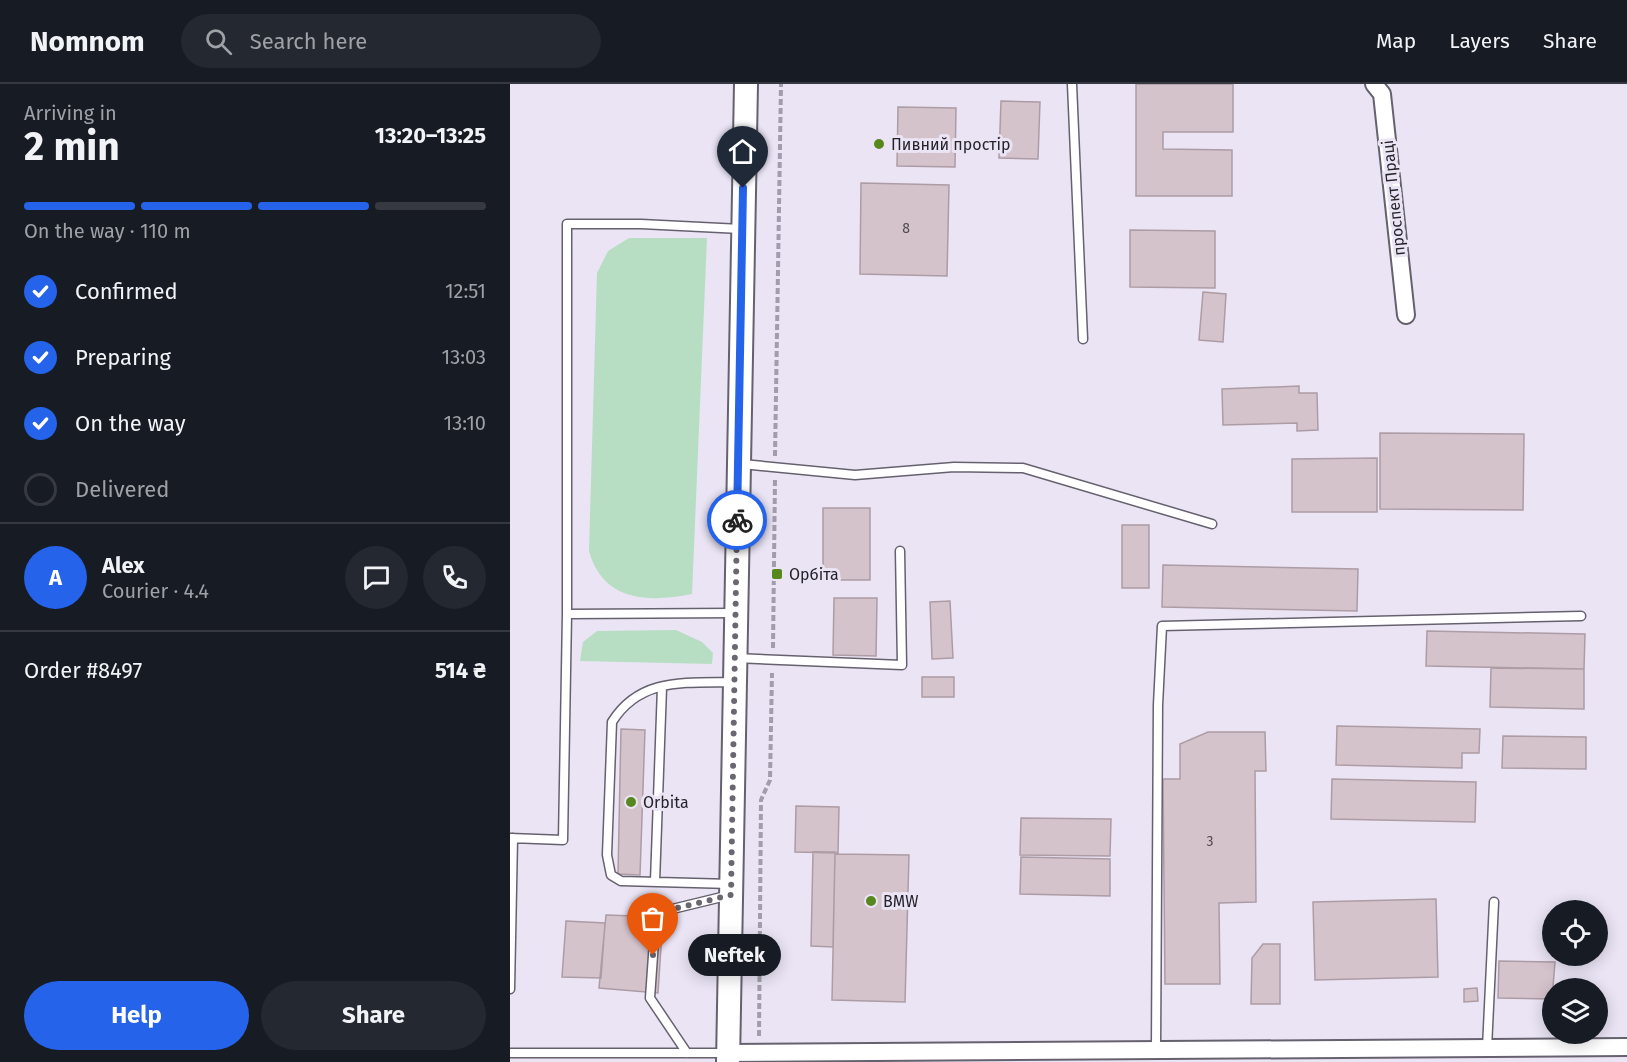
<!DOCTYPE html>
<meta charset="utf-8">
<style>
body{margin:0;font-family:"Fira Sans",sans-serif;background:#242831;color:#f1f3f6;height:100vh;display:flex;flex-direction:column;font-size:22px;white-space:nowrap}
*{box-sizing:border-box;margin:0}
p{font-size:20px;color:#9ea1a6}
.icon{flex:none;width:33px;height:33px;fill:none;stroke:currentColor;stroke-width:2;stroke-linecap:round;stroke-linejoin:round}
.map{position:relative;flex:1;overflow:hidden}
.panel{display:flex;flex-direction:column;background:#171b24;width:510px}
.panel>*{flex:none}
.fabs{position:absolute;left:1032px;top:816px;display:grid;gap:12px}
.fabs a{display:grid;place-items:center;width:66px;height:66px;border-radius:50%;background:#171b24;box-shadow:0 3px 15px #0003;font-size:30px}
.pin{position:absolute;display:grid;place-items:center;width:51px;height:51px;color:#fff;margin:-62px -26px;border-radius:50% 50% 50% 0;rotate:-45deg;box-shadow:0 0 6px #0007}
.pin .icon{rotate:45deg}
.courier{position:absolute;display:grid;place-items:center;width:60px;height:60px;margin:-30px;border:4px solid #2563eb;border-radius:50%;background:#fff;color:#222;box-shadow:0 2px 8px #0007}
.bubble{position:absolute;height:42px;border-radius:21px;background:#171b24;box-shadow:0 3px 15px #0003;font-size:20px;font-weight:700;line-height:42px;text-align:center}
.summary em{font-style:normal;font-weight:700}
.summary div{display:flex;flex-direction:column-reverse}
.summary{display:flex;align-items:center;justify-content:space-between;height:102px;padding:0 24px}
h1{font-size:39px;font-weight:700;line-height:45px}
.bar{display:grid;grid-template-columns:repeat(4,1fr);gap:9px 6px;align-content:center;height:72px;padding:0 24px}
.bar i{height:8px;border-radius:4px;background:#363941}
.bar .selected{background:#2563eb}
.bar p{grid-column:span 4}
.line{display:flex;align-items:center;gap:15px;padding:0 24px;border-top:2px solid #363941}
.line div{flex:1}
.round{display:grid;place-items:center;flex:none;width:63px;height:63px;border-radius:32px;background:#242831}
ol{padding:0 24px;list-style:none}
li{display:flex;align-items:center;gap:18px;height:66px}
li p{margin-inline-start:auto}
li .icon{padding:6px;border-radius:50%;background:#2563eb;color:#fff;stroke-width:4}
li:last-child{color:#9ea1a6}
li i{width:33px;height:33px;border:3px solid #363941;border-radius:50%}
.primary-button{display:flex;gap:12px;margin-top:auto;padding:12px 24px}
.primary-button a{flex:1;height:69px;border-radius:36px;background:#2563eb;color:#fff;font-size:24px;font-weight:700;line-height:69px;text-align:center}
.primary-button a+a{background:#242831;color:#f1f3f6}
header{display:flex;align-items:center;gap:36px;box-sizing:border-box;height:84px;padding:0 30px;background:#171b24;border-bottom:2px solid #363941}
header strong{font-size:28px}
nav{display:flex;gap:33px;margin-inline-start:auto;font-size:21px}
.search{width:420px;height:54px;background:#242831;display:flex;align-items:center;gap:15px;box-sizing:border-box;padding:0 21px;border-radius:33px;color:#9ea1a6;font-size:22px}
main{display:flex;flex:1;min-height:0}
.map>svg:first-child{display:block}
</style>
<header>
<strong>Nomnom</strong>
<div class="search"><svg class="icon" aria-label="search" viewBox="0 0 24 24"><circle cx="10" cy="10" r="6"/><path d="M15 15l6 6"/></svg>Search here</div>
<nav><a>Map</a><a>Layers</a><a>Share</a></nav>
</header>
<main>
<section class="panel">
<div class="summary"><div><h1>2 min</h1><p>Arriving in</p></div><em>13:20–13:25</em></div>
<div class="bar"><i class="selected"></i><i class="selected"></i><i class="selected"></i><i></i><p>On the way · 110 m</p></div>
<ol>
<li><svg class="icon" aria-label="check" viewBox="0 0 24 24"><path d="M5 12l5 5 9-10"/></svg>Confirmed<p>12:51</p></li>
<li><svg class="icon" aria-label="check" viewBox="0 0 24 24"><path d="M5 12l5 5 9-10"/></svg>Preparing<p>13:03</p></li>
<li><svg class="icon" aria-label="check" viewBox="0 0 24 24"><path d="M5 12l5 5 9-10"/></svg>On the way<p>13:10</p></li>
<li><i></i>Delivered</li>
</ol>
<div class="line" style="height:108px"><b class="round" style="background:#2563eb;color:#fff">A</b><div><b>Alex</b><p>Courier · 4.4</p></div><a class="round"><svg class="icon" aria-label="chat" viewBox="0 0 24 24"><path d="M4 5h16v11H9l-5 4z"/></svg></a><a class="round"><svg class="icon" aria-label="phone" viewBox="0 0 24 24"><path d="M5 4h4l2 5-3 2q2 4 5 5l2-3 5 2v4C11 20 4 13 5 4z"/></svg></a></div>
<div class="line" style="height:78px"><div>Order #8497</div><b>514 ₴</b></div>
<div class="primary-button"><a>Help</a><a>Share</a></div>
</section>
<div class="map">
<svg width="1117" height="978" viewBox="0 0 1117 978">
<rect width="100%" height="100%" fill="#eae4f5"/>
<path fill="#b7ddc3" d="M119 154H197L182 510C137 519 93 517 79 467L87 189 98 167Z
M166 546 192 558 203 569 202 580 70 577 73 558 87 547Z"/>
<path fill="#d5c3cc" stroke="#ad9ca4" stroke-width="1.5" d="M626 0H723V48H653V65L722 66V112H626Z
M491 17 530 18 528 75 489 74Z
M388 23 446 24 445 83 387 82Z
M351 99 439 101 437 192 350 190Z
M620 146 705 147V204L620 203Z
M693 208 716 210 713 258 689 256Z
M789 302V309H807L808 346 787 347V339L713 341 712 305Z
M870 349 1014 350 1013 426 870 425Z
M867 374V428H782V375Z
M313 424H360V496H313Z
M612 441H639V504H612Z
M653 481 848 485 847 527 652 523Z
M324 514H367L366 572 323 571Z
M440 517 443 574 422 575 420 518Z
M917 547 1075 550 1074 585 916 582Z
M981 584 1074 585V625L980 623Z
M412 593H444V613H412Z
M827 642 970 645 969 669H952V684L826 681Z
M111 645 135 646 130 791 108 790Z
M698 648H755L756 687H745L746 818 709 819 710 900H655L653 695H670V660Z
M993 652 1076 653V685L992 684Z
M822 695 966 698 965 738 821 735Z
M286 722 329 723 328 769 285 768Z
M511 734 601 735 600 772 510 771Z
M303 768H325L323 863 301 862Z
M325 770 399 771 395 918 322 916Z
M511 773 600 775V812L510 810Z
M926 815 928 893 805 896 803 818Z
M96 831 153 833 148 909 89 904Z
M56 837 95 839 91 894 52 893Z
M753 860H770V920H741L742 874Z
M989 877 1045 878 1042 915 988 914Z
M967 904 968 917 954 918V905Z"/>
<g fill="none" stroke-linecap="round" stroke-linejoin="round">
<defs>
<path id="lane" d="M562 0 573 255
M232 380 345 391 444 383 513 384 702 440
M57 530 225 529
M225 574 392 581 390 467
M0 754 53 756 57 530V140H131L231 145
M145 798 152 603
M221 800 111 797 101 791 97 771 102 638C130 593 176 599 224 598
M0 905 3 754
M646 964 648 621 652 542 1071 532
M977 964 984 818
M0 969H218
M177 969 140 914 146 829 220 811"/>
<path id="street" d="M864 0 872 10 896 231
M218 969 1117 963"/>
<path id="secondary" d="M218 978 236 0"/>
</defs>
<use href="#lane" stroke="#66616f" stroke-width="11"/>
<use href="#street" stroke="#66616f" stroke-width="20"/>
<use href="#secondary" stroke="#66616f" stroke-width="26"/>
<path stroke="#a19daa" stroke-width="4" stroke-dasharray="6 3" stroke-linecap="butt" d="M265 372 271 0
M263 564 265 394
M249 952 251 716 260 696 262 589"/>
<use href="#lane" stroke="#fff" stroke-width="8"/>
<use href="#street" stroke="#fff" stroke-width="16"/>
<use href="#secondary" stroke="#fff" stroke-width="22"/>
</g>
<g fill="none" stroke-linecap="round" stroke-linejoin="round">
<path stroke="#6b6771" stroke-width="6" stroke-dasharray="0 10.8" d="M143 871 146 829 221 811 227 436"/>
<path stroke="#2563eb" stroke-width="8" d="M227 436 233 104"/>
</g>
<g fill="#56881d" stroke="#eae4f5" stroke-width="2">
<circle cx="369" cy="60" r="6"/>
<rect x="261" y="484" width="12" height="12" rx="3"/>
<circle cx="121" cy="718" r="6"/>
<circle cx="361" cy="817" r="6"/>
</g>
<g text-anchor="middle" stroke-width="6" stroke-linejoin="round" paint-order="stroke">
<g font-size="14" fill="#524c52">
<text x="396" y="149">8</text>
<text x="700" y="762">3</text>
</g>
<g font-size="16" fill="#26242a" stroke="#eae4f5" text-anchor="start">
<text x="381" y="66">Пивний простір</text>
<text x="279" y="496">Орбіта</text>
<text x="133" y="724">Orbita</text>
<text x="373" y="823">BMW</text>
</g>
<g font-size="16" fill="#26242a" stroke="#eae4f5">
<text transform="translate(883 114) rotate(-96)" y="6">проспект Праці</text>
</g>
</g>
</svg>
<div class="fabs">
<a><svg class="icon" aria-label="locate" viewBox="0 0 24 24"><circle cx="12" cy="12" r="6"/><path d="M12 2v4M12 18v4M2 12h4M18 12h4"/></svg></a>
<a><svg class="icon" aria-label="layers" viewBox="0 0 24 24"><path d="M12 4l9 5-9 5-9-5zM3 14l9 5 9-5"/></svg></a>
</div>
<div class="pin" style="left:143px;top:871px;background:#ea580c"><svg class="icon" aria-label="bag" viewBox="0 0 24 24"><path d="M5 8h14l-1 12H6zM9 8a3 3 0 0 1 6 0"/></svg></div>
<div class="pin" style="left:233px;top:104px;background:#1f2937"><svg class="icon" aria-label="home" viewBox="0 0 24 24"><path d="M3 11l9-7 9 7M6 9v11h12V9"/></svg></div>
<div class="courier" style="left:227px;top:436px"><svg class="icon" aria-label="bike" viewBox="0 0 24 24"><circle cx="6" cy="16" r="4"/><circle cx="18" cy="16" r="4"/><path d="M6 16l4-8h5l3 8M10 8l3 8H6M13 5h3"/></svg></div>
<div class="bubble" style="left:178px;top:850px;width:93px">Neftek</div>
</div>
</main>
